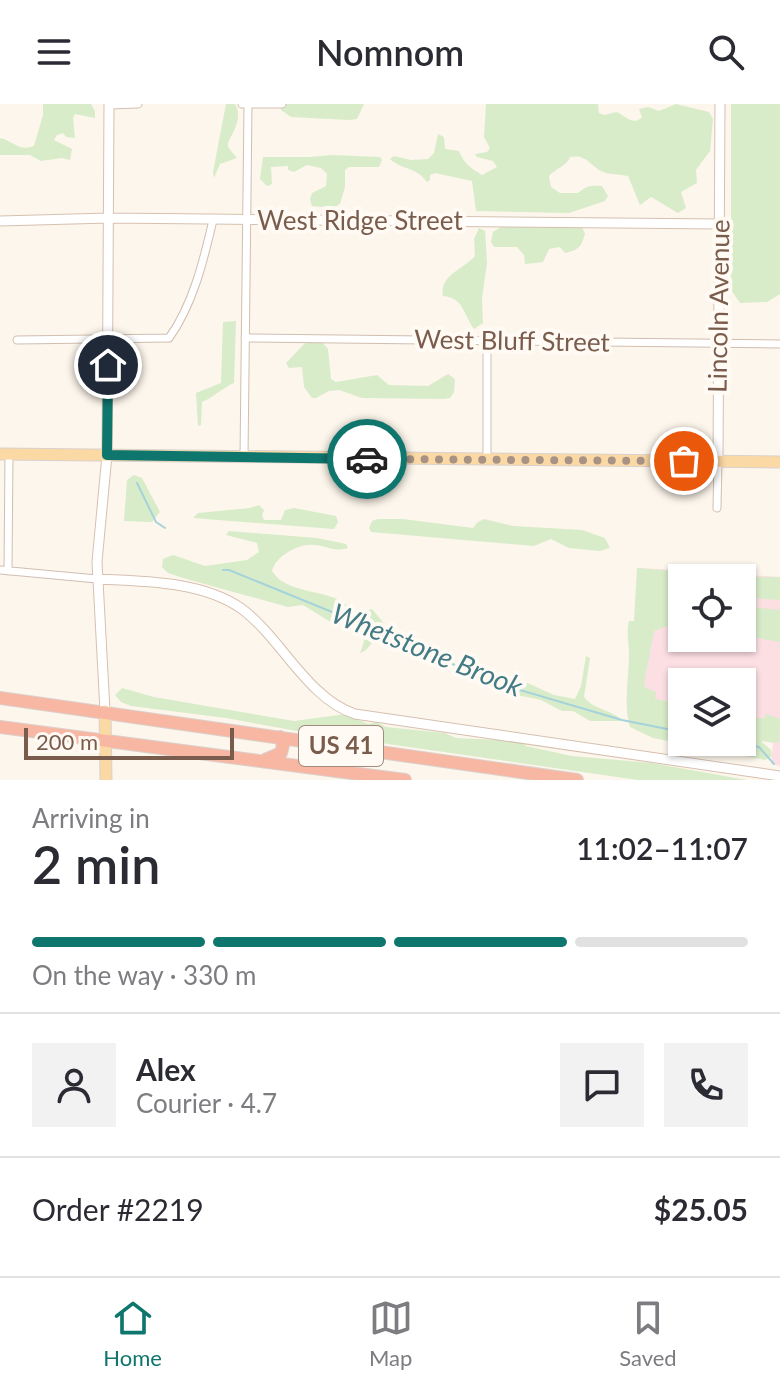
<!DOCTYPE html>
<meta charset="utf-8">
<style>
body{margin:0;font-family:Lato,sans-serif;background:#f2f2f3;color:#2b2b33;height:100vh;display:flex;flex-direction:column;font-size:30px;white-space:nowrap}
*{box-sizing:border-box;margin:0}
p{font-size:26px;color:#7c7c81}
.icon{flex:none;width:44px;height:44px;fill:none;stroke:currentColor;stroke-width:2;stroke-linecap:round;stroke-linejoin:round}
.map{position:relative;height:676px;overflow:hidden}
.side{display:flex;flex-direction:column;background:#fff;flex:1}
.side>*{flex:none}
.tools{position:absolute;left:668px;top:460px;display:grid;gap:16px}
.tools a{display:grid;place-items:center;width:88px;height:88px;border-radius:0px;background:#fff;box-shadow:0 2px 6px #0004;font-size:40px}
.scale{position:absolute;left:24px;bottom:20px;width:210px;box-sizing:border-box;padding-left:8px;border:4px solid #7a5c4d;border-top:0;font-size:22px;line-height:28px;white-space:nowrap;color:#7a5c4d;-webkit-text-stroke:6px #fffaf3;paint-order:stroke}
.pin{position:absolute;display:grid;place-items:center;width:68px;height:68px;color:#fff;margin:-34px;border:4px solid #fff;border-radius:50%;box-shadow:0 2px 8px #0007}
.courier{position:absolute;display:grid;place-items:center;width:80px;height:80px;margin:-40px;border:6px solid #0f766e;border-radius:50%;background:#fff;color:#222;box-shadow:0 2px 10px #0007}
.summary em{font-style:normal;font-weight:600}
.summary div{display:flex;flex-direction:column-reverse}
.summary{display:flex;align-items:center;justify-content:space-between;height:136px;padding:0 32px}
h1{font-size:52px;font-weight:600;line-height:60px}
.bar{display:grid;grid-template-columns:repeat(4,1fr);gap:12px 8px;align-content:center;height:96px;padding:0 32px}
.bar i{height:10px;border-radius:6px;background:#e1e1e2}
.bar .selected{background:#0f766e}
.bar p{grid-column:span 4}
.line{display:flex;align-items:center;gap:20px;padding:0 32px;border-top:2px solid #e1e1e2}
.line div{flex:1}
.round{display:grid;place-items:center;flex:none;width:84px;height:84px;border-radius:0px;background:#f2f2f3}
header{display:flex;justify-content:space-between;align-items:center;height:104px;padding:0 32px;background:#fff;font-size:36px;font-weight:600}
.tab-bar{display:flex;justify-content:space-around;align-items:center;height:112px;border-top:2px solid #e1e1e2;background:#fff;font-size:22px;color:#7c7c81}
.tab-bar a{display:grid;justify-items:center;gap:4px}
.tab-bar .selected{color:#0f766e}
.map>svg:first-child{display:block}
</style>
<header><svg class="icon" aria-label="menu" viewBox="0 0 24 24"><path d="M4 6h16M4 12h16M4 18h16"/></svg>Nomnom<svg class="icon" aria-label="search" viewBox="0 0 24 24"><circle cx="10" cy="10" r="6"/><path d="M15 15l6 6"/></svg></header>
<div class="map">
<svg width="780" height="676" viewBox="0 0 780 676">
<rect width="100%" height="100%" fill="#fdf6ec"/>
<path fill="#fbdfe3" fill-rule="evenodd" d="M640 464 780 473V662L771 660 773 639 742 633V578H682V620L637 590ZM682 474H742V534H682Z"/>
<path fill="#d8ecc9" d="M43 0H91L95 7V14L75 10 73 14 75 34 66 33 63 29 57 31 54 36 72 45 70 56 62 54 41 57 30 51H0V34C14 37 18 48 34 42L43 11Z
M226 0H235C243 13 234 26 228 39V43L237 54 220 60 214 74 213 68Z
M281 0H364L357 15 350 16 291 13 281 6Z
M486 0H598L599 9 604 11 617 8C626 13 634 22 642 13L639 5 648 3 659 7 676 0 709 8 713 15 710 47 696 66 697 79 681 88 686 104 678 109 651 93 640 101 628 72C620 70 608 71 601 67 589 60 586 50 570 53 567 62 556 64 549 72L551 83 560 89H578C586 82 591 81 602 82L608 92 605 97 569 109 476 107 472 77 435 69 430 71V76L427 78C417 63 402 66 390 55L394 52 411 56 428 55 434 49 438 30 444 33 445 45 459 47C464 60 471 64 482 71L497 63 493 57 477 53 475 50 487 48 490 44 484 33Z
M731 0H780V190L767 198 740 199 731 186Z
M332 51 380 53 382 56 379 63H349L345 66V83L340 100 333 104 312 102 310 95 312 89 326 82 327 70 321 64 307 61 294 68 288 66V62L271 63 272 80 267 82 260 75 263 53H310Z
M504 121 582 123 585 130C581 143 579 146 565 149L560 143 549 145 543 158 525 160 524 151 517 143H494L491 138 493 128Z
M479 124 485 127 487 159 482 194 483 219 474 225C463 210 464 194 443 192 439 171 463 166 475 152L474 135Z
M236 217 234 279C222 284 214 293 202 298L201 321 198 322 196 289 221 279 223 218Z
M306 238H322L328 245 331 275 336 278 377 271 389 281 428 282 448 270 455 275 454 288 450 294 444 295 362 294 339 286 329 287 316 294H312L304 283 302 263 289 264 286 259Z
M134 371 142 374 160 408 152 418 124 417 127 376Z
M259 401 264 406 262 411 264 416H281L285 406 294 404 336 412 338 418 334 425 193 414 198 409 250 404Z
M378 415H403L473 424 478 418 484 415 513 422 582 426 605 434 610 444 600 447 569 444 551 435 534 442 371 428 369 424 372 417Z
M229 427 317 434 346 440 348 444C333 449 322 439 308 441 294 442 275 454 272 467 288 494 339 482 355 510L352 523 332 519 303 501 288 503 183 474 168 469 162 463 163 455 173 451 205 462 247 456 259 448 257 439 226 431Z
M637 464 676 467 672 511 682 519V523L670 521 654 527 644 580 646 584 656 588 655 595 682 600V638H742V611L765 615 766 610 780 615 779 639 761 637 771 646 772 652 765 656 653 634 630 623C623 599 629 575 629 550 629 539 626 528 629 517H634Z
M753 473H780V496L752 494Z
M751 503 780 506V538L742 531V524H750Z
M372 505 387 523 399 531 384 539 373 538 365 547 360 549 364 538C363 519 356 527 366 507Z
M586 552 590 554 584 593C595 607 612 605 622 617H590L573 607H562L541 596 512 590 506 585V574L510 571 554 591 575 595 581 582Z
M122 584 154 593 294 617 346 610 368 620 376 618 386 623 445 629 456 634 519 637 526 642 572 652 652 659 747 676H638L297 627 226 614 131 602 121 598 115 591Z"/>
<g fill="none" stroke-linecap="round" stroke-linejoin="round">
<path stroke="#a5d3da" stroke-width="2" d="M137 379 156 418 165 424
M223 466H229L408 539 489 577 622 616 682 628
M735 638 759 643 774 660"/>
<defs>
<path id="street" d="M242 0H282
M109 1 138 0
M245 234 780 240
M17 236 169 234C193 201 204 155 213 116
M244 353 248 1
M487 356V238
M717 404 718 357
M0 466 97 475
M8 467 9 350"/>
<path id="secondary" d="M0 117 109 114 720 120
M718 357 720 0
M97 475C143 477 203 477 242 505 281 534 308 595 355 610L780 672
M105 607 97 458 107 351 109 0"/>
<path id="primary" d="M0 350 780 358
M105 607 106 676"/>
<path id="highway" d="M0 594 577 676
M0 623 405 676
M265 656 281 649 283 641 280 633"/>
</defs>
<use href="#street" stroke="#d1beb0" stroke-width="9"/>
<use href="#secondary" stroke="#d6c0b0" stroke-width="11"/>
<use href="#primary" stroke="#dad1cd" stroke-width="13"/>
<use href="#highway" stroke="#dad1cd" stroke-width="14"/>
<use href="#street" stroke="#fff" stroke-width="7"/>
<use href="#secondary" stroke="#fff" stroke-width="9"/>
<use href="#primary" stroke="#fbd9a5" stroke-width="11"/>
<use href="#highway" stroke="#f7b7a3" stroke-width="12"/>
</g>
<g fill="none" stroke-linecap="round" stroke-linejoin="round">
<path stroke="#a89285" stroke-width="8" stroke-dasharray="0 14.4" d="M367 355 684 357"/>
<path stroke="#0f766e" stroke-width="10" d="M108 261 107 351 367 355"/>
</g>
<g text-anchor="middle" stroke-width="8" stroke-linejoin="round" paint-order="stroke">
<rect fill="#fffaf3" stroke="#a28b7f" stroke-width="2" x="299" y="622" width="84" height="40" rx="6"/>
<g font-size="24" font-weight="bold" fill="#7a5c4d">
<text x="341" y="650">US 41</text>
</g>
<g font-size="26" fill="#7a5c4d" stroke="#fffaf3">
<text x="360" y="126">West Ridge Street</text>
<text transform="translate(719 202) rotate(-89)" y="9">Lincoln Avenue</text>
<text transform="translate(512 237) rotate(1)" y="9">West Bluff Street</text>
</g>
<g font-size="28" font-style="italic" fill="#437c86" stroke="#fffaf3">
<text transform="translate(427 546) rotate(22)" y="10">Whetstone Brook</text>
</g>
</g>
</svg>
<div class="tools">
<a><svg class="icon" aria-label="locate" viewBox="0 0 24 24"><circle cx="12" cy="12" r="6"/><path d="M12 2v4M12 18v4M2 12h4M18 12h4"/></svg></a>
<a><svg class="icon" aria-label="layers" viewBox="0 0 24 24"><path d="M12 4l9 5-9 5-9-5zM3 14l9 5 9-5"/></svg></a>
</div>
<div class="scale">200 m</div>
<div class="pin" style="left:684px;top:357px;background:#ea580c"><svg class="icon" aria-label="bag" viewBox="0 0 24 24"><path d="M5 8h14l-1 12H6zM9 8a3 3 0 0 1 6 0"/></svg></div>
<div class="pin" style="left:108px;top:261px;background:#1f2937"><svg class="icon" aria-label="home" viewBox="0 0 24 24"><path d="M3 11l9-7 9 7M6 9v11h12V9"/></svg></div>
<div class="courier" style="left:367px;top:355px"><svg class="icon" aria-label="car" viewBox="0 0 24 24"><path d="M5 17H2v-5l4-1 3-4h7l3 4 3 1v5h-3M9 17h6M6 11h13"/><circle cx="7" cy="17" r="2"/><circle cx="17" cy="17" r="2"/></svg></div>
</div>
<section class="side">
<div class="summary"><div><h1>2 min</h1><p>Arriving in</p></div><em>11:02–11:07</em></div>
<div class="bar"><i class="selected"></i><i class="selected"></i><i class="selected"></i><i></i><p>On the way · 330 m</p></div>
<div class="line" style="height:144px"><a class="round"><svg class="icon" aria-label="person" viewBox="0 0 24 24"><circle cx="12" cy="8" r="4"/><path d="M4 21q1-7 8-7t8 7"/></svg></a><div><b>Alex</b><p>Courier · 4.7</p></div><a class="round"><svg class="icon" aria-label="chat" viewBox="0 0 24 24"><path d="M4 5h16v11H9l-5 4z"/></svg></a><a class="round"><svg class="icon" aria-label="phone" viewBox="0 0 24 24"><path d="M5 4h4l2 5-3 2q2 4 5 5l2-3 5 2v4C11 20 4 13 5 4z"/></svg></a></div>
<div class="line" style="height:104px"><div>Order #2219</div><b>$25.05</b></div>
</section>
<nav class="tab-bar">
<a class="selected"><svg class="icon" aria-label="home" viewBox="0 0 24 24"><path d="M3 11l9-7 9 7M6 9v11h12V9"/></svg>Home</a>
<a><svg class="icon" aria-label="map" viewBox="0 0 24 24"><path d="M3 6l6-2 6 2 6-2v14l-6 2-6-2-6 2zM9 4v14M15 6v14"/></svg>Map</a>
<a><svg class="icon" aria-label="saved" viewBox="0 0 24 24"><path d="M7 4h10v16l-5-4-5 4z"/></svg>Saved</a>
</nav>
